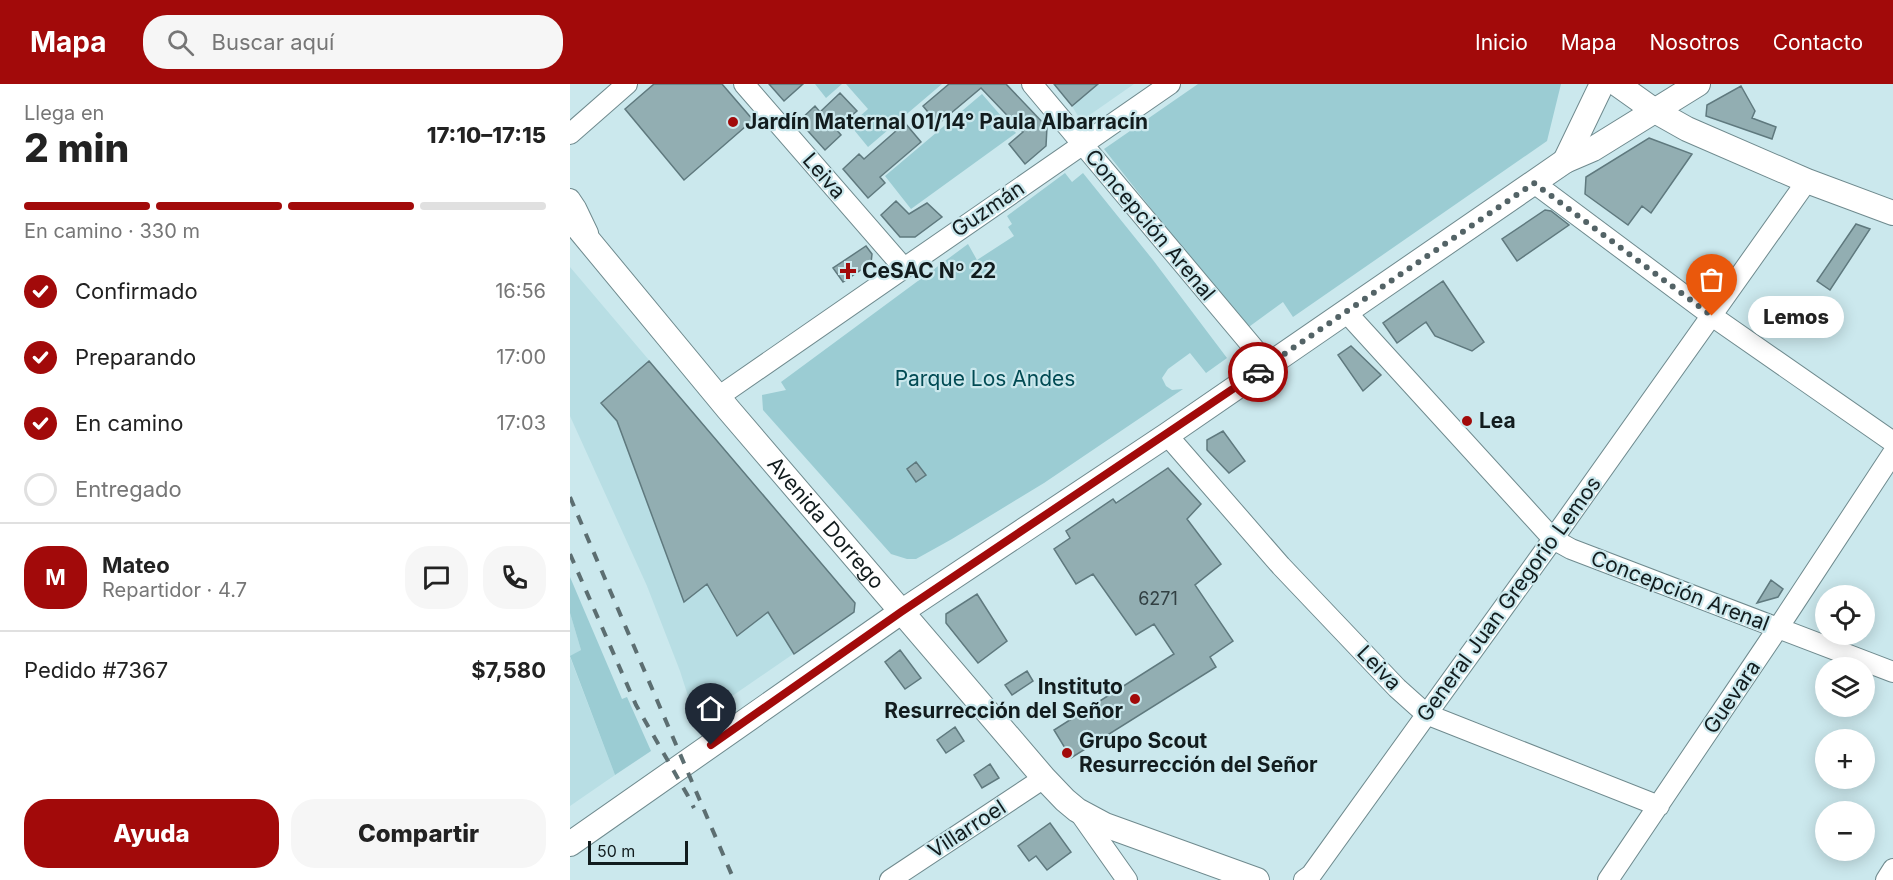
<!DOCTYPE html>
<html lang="es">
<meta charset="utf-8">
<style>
body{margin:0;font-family:Inter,sans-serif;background:#f6f6f6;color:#222;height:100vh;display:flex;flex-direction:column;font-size:22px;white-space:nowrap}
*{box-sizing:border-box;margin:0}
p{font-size:20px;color:#767676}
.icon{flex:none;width:33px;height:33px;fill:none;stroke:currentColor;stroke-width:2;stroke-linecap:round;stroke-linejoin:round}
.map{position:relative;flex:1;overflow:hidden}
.panel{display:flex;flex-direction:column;background:#fff;width:570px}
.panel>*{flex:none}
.tools{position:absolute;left:1245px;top:501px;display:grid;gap:12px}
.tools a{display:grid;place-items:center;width:60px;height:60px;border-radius:50%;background:#fff;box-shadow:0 3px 15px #0003;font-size:30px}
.scale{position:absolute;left:18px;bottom:15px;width:100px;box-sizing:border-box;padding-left:6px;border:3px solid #121c1e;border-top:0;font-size:16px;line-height:21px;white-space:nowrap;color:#121c1e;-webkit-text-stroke:4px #cbe8ed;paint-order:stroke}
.pin{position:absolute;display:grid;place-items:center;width:51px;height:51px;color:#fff;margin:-62px -26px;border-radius:50% 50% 50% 0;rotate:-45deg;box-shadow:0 0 6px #0007}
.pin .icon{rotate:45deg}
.courier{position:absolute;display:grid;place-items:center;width:60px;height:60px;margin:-30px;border:4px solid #a20a0a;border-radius:50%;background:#fff;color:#222;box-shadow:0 2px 8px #0007}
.bubble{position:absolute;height:42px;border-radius:21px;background:#fff;box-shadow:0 3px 15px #0003;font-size:20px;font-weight:800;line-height:42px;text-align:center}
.summary em{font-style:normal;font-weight:800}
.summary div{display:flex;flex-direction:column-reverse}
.summary{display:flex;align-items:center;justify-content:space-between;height:102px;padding:0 24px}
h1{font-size:39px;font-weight:800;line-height:45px}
.bar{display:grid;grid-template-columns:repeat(4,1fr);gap:9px 6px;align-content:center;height:72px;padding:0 24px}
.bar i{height:8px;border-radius:4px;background:#e0e0e0}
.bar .active{background:#a20a0a}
.bar p{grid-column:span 4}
.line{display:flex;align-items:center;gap:15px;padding:0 24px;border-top:2px solid #e0e0e0}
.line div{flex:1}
.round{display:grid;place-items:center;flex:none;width:63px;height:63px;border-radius:24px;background:#f6f6f6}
ol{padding:0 24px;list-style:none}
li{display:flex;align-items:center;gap:18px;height:66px}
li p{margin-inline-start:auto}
li .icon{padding:6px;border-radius:50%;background:#a20a0a;color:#fff;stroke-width:4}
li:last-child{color:#767676}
li i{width:33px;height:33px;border:3px solid #e0e0e0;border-radius:50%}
.action{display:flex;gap:12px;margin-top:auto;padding:12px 24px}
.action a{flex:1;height:69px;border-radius:24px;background:#a20a0a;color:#fff;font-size:24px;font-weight:800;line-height:69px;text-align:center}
.action a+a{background:#f6f6f6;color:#222}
header{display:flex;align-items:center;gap:36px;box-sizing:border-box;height:84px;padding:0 30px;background:#a20a0a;color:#fff}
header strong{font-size:28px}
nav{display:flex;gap:33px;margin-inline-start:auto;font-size:21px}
.search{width:420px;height:54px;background:#f6f6f6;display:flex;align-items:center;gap:15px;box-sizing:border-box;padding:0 21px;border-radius:24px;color:#767676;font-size:22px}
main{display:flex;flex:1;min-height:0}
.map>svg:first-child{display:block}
</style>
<header>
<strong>Mapa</strong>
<div class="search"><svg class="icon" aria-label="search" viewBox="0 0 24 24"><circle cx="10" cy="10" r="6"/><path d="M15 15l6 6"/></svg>Buscar aquí</div>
<nav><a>Inicio</a><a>Mapa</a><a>Nosotros</a><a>Contacto</a></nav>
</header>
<main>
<section class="panel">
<div class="summary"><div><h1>2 min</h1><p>Llega en</p></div><em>17:10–17:15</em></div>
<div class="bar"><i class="active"></i><i class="active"></i><i class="active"></i><i></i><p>En camino · 330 m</p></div>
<ol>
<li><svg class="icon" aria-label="check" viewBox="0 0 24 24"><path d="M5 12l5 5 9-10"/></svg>Confirmado<p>16:56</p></li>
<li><svg class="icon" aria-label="check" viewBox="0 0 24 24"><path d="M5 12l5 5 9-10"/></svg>Preparando<p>17:00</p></li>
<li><svg class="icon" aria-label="check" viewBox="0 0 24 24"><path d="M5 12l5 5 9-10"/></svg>En camino<p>17:03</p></li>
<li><i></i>Entregado</li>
</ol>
<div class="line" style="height:108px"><b class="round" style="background:#a20a0a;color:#fff">M</b><div><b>Mateo</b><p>Repartidor · 4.7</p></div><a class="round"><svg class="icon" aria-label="chat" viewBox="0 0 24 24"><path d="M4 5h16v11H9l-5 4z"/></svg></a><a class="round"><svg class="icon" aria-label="phone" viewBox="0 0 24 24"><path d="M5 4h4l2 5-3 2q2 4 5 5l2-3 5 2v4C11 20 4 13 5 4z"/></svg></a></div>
<div class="line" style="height:78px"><div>Pedido #7367</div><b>$7,580</b></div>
<div class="action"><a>Ayuda</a><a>Compartir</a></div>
</section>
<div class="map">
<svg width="1323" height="796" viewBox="0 0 1323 796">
<rect width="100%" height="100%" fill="#cbe8ed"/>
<path fill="#b8dee4" d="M484 0H564L511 37 502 22Z
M0 183 285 519 284 528 126 637 110 587 77 502 0 332Z
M0 529 11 566 0 573 45 691 0 722Z"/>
<path fill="#9bccd3" d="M245 0H272L256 14Z
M276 0H372L298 63 280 41 298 25Z
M628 0H991L977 57 723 233 713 218 676 245 534 65Z
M412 10 446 49 341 125 315 92Z
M495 89 502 98 513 89 583 176 657 274 636 289 620 269 598 285 592 294 596 302 602 306 613 305 474 399 382 455 346 475H337L321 470 193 326 192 311 216 306 211 298 398 160 407 176 444 152 438 143 442 140 437 132Z
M0 493 52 615 57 613 81 667 45 691 0 572 11 566 0 529Z"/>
<path fill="#92aeb2" stroke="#5f797e" stroke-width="1.5" d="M84 0H152L183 36 114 96 55 25Z
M199 0H233L214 17Z
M379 0H436L477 43 476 62 455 80 439 60 453 48 411 4 368 40 353 22Z
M484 0H528L502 22Z
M1171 2 1185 27 1182 34 1206 43 1202 55 1136 32 1137 21Z
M270 9 287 27 266 45 271 51 255 66 229 37 245 22 250 28Z
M335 39 351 58 310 93 315 99 298 114 273 85 289 70 294 75Z
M1079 54 1122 70 1081 129 1072 122 1058 141 1015 110 1016 93Z
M326 117 339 130 357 119 372 133 345 153H330L311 131Z
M975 126 981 127 999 141 947 177 932 155Z
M1286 140 1300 145 1260 206 1247 197Z
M296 162 302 170 301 179 273 198 263 184Z
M873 197 914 258 902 267 865 252 856 238 827 259 813 239Z
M781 262 811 291 793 307 768 271Z
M79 277 285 519 284 528 224 570 198 528 167 552 137 500 114 518 47 337 31 319Z
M653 347 675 377 659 389 637 366V356Z
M346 378 356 391 346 398 337 385Z
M598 384 631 420 617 435 651 480 625 501 663 557 640 573 646 583 501 674 484 646 604 570 584 540 566 551 523 490 506 500 484 465 500 454 496 447 543 415 546 419Z
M1201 496 1213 505 1208 513 1187 519Z
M407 510 437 557 408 579 376 539V530Z
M330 566 351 594 335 605 315 578Z
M457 587 463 597 442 611 435 601Z
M385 643 394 657 376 669 367 656Z
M420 680 429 694 412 704 404 691Z
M480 739 501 768 477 786 466 772 459 777 448 762Z"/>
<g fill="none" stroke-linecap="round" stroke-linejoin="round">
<defs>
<path id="minor" d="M174 0 333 183
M462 0 698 281
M0 50 57 0
M964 99 1142 232 1323 358
M0 115 6 124 18 149
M776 228 983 455 1001 465 1323 588
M148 313 600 0
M597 351 711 482 827 604 856 630 1089 722
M509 728 557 796
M320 796 474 694
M734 796 741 791 983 455 1237 97
M1038 796 1208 544 1323 369
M1316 796 1323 785"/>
<g id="major">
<path d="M1047 0 1085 27 1117 45 1237 97 1323 129"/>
<path d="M995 77 1032 0"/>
<path id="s1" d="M0 134 158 325 474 694 495 716 507 726 535 741 687 796"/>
<path d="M0 760 331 528 597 351 995 77 1023 65 1128 0"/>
</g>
</defs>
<use href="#minor" stroke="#6f8a8e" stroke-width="22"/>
<use href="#major" stroke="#6f8a8e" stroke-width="26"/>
<use href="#minor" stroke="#fff" stroke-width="20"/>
<use href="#major" stroke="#fff" stroke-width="24"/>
<path stroke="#5c6e71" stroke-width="4" stroke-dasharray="10 10" stroke-linecap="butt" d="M0 413 164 796
M0 470 66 621 118 712 124 724"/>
</g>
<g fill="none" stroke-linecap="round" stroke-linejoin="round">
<path stroke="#536366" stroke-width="6" stroke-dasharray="0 10.8" d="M688 288 964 99 1142 232"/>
<path stroke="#a20a0a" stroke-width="8" d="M141 661 331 528 688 288"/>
</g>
<g fill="#a20a0a" stroke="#cbe8ed" stroke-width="2">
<circle cx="163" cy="38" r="6"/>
<path d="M275 178h6v6h6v6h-6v6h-6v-6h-6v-6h6z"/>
<circle cx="897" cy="337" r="6"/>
<circle cx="565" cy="615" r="6"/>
<circle cx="497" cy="669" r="6"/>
</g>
<g text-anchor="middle" stroke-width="4.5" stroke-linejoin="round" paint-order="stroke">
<g font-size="18" fill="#324043">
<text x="588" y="521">6271</text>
</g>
<g font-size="21" font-weight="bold" fill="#121c1e" stroke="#cbe8ed" text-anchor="start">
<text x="175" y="45">Jardín Maternal 01/14° Paula Albarracín</text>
<text x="292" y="194">CeSAC Nº 22</text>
<text x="909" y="344">Lea</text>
<text x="553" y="610" text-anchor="end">Instituto<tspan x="553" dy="24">Resurrección del Señor</tspan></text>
<text x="509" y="664">Grupo Scout<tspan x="509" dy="24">Resurrección del Señor</tspan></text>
</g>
<g font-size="21" fill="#121c1e" stroke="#cbe8ed">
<text transform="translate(254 92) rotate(49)" y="7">Leiva</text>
<text transform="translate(418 125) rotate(-34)" y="7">Guzmán</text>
<text transform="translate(580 141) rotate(50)" y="7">Concepción Arenal</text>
<text dy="7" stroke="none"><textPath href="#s1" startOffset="398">Avenida Dorrego</textPath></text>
<text transform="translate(1110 507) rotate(21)" y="7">Concepción Arenal</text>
<text transform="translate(939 515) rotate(-54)" y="7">General Juan Gregorio Lemos</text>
<text transform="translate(809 584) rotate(46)" y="7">Leiva</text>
<text transform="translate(1162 613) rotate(-56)" y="7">Guevara</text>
<text transform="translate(397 745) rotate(-33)" y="7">Villarroel</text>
</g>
<g font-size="21" fill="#024b54" stroke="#cbe8ed">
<text x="415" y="302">Parque Los Andes</text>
</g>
</g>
</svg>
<div class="tools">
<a><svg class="icon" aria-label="locate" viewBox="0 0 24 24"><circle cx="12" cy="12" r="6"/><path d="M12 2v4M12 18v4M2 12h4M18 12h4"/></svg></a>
<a><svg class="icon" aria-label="layers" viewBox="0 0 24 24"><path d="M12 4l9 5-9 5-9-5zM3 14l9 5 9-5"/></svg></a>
<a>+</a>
<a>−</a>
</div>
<div class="scale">50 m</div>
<div class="pin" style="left:1142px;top:232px;background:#ea580c"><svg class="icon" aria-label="bag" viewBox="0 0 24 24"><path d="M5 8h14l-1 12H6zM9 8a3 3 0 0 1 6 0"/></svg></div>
<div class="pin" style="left:141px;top:661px;background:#1f2937"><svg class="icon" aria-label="home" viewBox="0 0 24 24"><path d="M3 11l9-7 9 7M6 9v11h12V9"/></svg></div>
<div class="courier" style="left:688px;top:288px"><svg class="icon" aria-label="car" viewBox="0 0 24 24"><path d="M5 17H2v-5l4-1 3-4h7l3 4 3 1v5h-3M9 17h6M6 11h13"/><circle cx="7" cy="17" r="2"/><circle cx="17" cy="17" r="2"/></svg></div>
<div class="bubble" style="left:1178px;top:212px;width:96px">Lemos</div>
</div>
</main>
